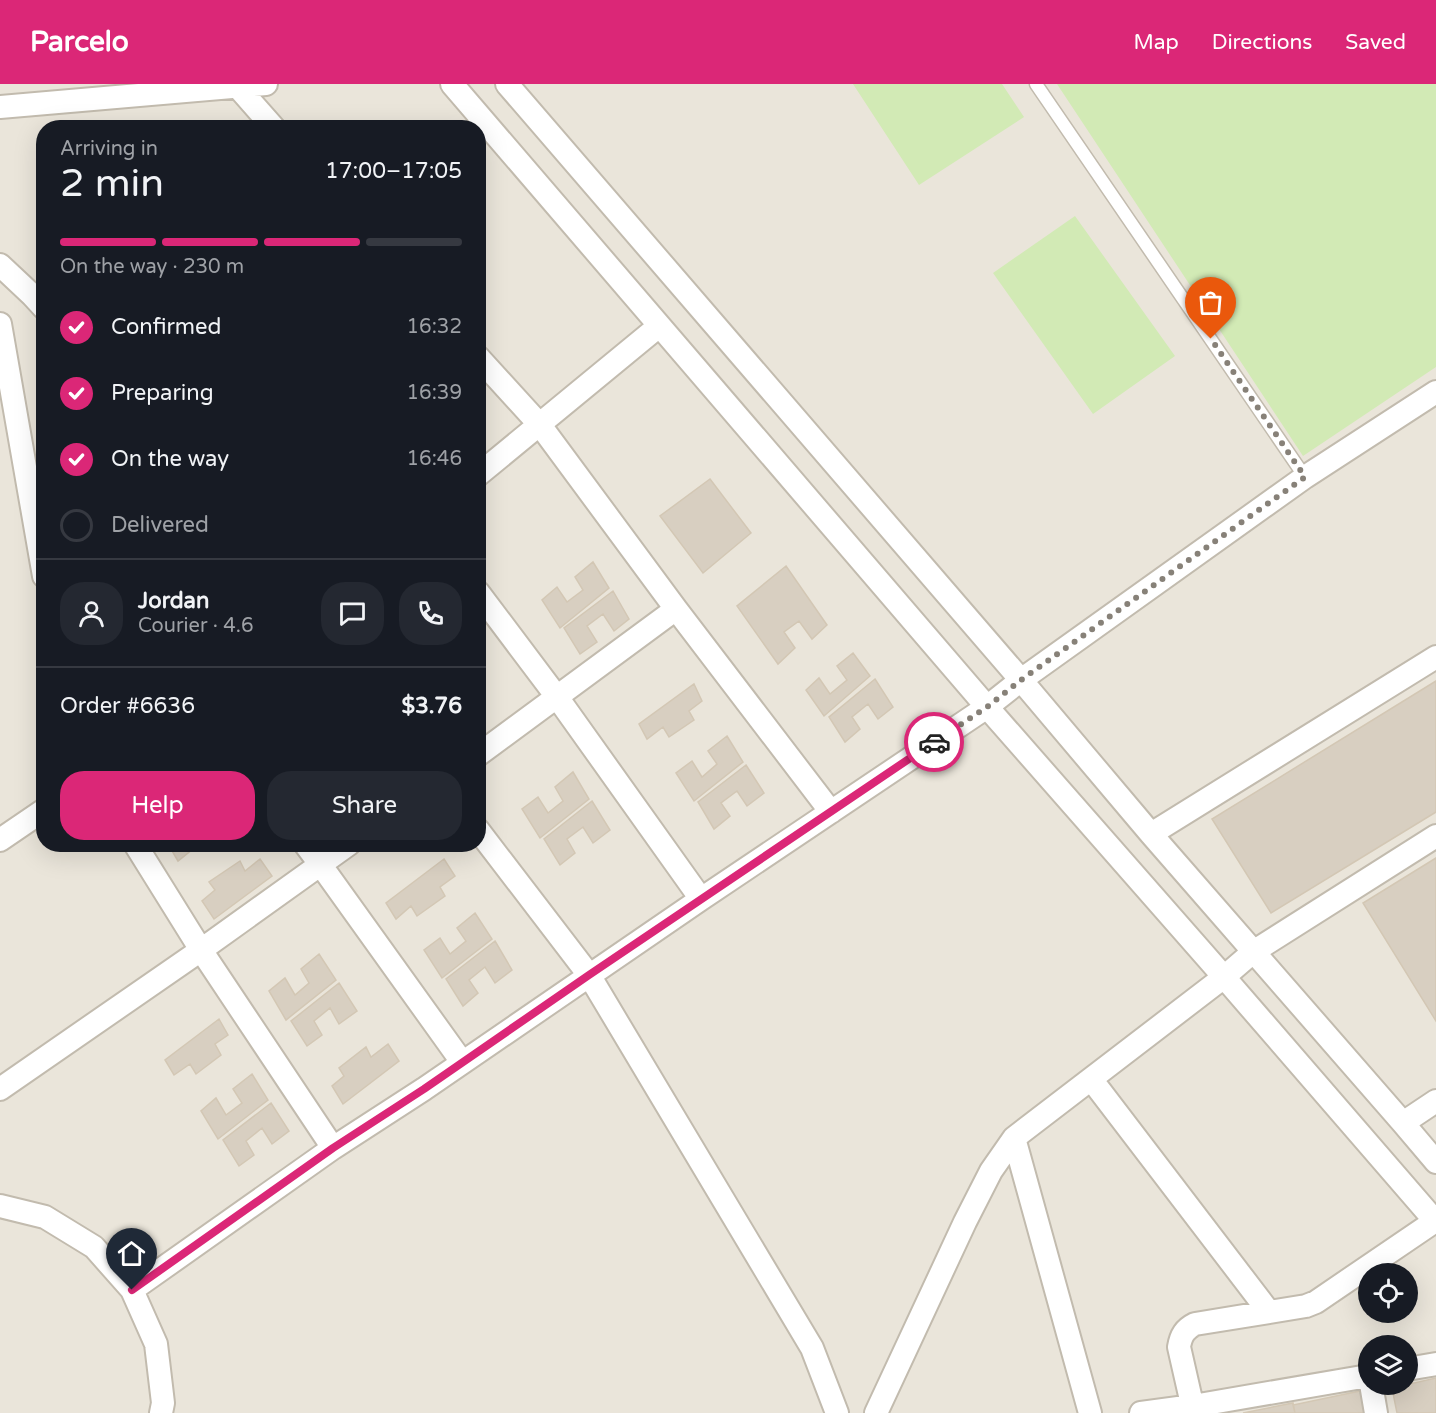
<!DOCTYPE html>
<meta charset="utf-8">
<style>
body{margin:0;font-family:"Varela Round",sans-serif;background:#242831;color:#f1f3f6;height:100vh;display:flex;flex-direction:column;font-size:22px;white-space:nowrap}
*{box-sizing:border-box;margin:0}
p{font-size:20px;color:#9ea1a6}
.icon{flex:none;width:33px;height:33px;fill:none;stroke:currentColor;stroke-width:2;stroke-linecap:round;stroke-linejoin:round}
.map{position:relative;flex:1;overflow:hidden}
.sheet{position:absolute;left:36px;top:36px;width:450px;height:732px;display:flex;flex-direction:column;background:#171b24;border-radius:24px;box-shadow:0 6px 24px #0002}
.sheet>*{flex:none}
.buttons{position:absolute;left:1358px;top:1179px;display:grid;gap:12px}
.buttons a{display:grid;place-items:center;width:60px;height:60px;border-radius:50%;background:#171b24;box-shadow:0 6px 24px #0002;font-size:30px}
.pin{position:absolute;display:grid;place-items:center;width:51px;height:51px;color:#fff;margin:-62px -26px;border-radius:50% 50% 50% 0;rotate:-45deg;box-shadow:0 0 6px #0007}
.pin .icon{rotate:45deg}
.courier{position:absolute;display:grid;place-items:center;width:60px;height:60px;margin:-30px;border:4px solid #db2777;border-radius:50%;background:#fff;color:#222;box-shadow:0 2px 8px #0007}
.head em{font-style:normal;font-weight:600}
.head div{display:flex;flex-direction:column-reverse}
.head{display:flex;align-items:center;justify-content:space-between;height:102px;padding:0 24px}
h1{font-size:39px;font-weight:600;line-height:45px}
.bar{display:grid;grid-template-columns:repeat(4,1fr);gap:9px 6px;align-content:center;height:72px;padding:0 24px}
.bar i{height:8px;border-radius:4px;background:#363941}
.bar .selected{background:#db2777}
.bar p{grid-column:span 4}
.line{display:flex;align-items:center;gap:15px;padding:0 24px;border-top:2px solid #363941}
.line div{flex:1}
.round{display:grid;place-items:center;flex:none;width:63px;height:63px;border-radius:24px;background:#242831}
ol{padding:0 24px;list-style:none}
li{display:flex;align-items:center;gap:18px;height:66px}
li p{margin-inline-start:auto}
li .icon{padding:6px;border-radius:50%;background:#db2777;color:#fff;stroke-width:4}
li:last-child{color:#9ea1a6}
li i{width:33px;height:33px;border:3px solid #363941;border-radius:50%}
.primary-button{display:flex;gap:12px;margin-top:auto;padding:12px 24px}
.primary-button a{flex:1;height:69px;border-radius:24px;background:#db2777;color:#fff;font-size:24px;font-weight:600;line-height:69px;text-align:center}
.primary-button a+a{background:#242831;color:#f1f3f6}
header{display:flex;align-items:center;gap:36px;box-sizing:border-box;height:84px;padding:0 30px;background:#db2777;color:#fff}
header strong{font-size:28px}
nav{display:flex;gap:33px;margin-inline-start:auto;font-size:21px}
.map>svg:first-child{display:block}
</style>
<header>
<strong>Parcelo</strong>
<nav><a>Map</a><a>Directions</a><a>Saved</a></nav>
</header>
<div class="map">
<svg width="1436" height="1329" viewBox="0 0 1436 1329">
<rect width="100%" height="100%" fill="#f6f3ec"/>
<path fill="#eae5da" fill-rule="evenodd" d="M0 0H1436V1329H0ZM44 44H478V760H44ZM1368 1190H1407V1228H1368ZM1368 1262H1407V1300H1368Z"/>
<path fill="#d2eab5" d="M853 0H1002L1024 33 919 101Z
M1057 0H1436V283L1303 372Z
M1075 132 1175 272 1093 330 993 189Z"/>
<path fill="#d8cfc1" stroke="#d3c7b4" stroke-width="1.5" d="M710 395 751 449 703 489 660 432Z
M593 478 609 504 560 544 542 516 557 503 567 518 583 506 575 493Z
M786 482 827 541 812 555 799 537 784 548 795 564 778 580 737 522Z
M613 507 629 535 614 547 603 530 587 542 597 558 580 570 564 544Z
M853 569 870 592 824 632 806 606 819 594 830 610 847 596 837 582Z
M875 595 893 623 878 635 868 620 852 633 860 645 845 658 829 633Z
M1436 597V728L1271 829 1212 735Z
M694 600 702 617 689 627 694 636 669 653 663 643 647 655 639 640Z
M727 652 743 678 694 717 676 689 692 677 702 693 717 680 708 667Z
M746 681 764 709 747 722 737 707 721 719 730 732 714 745 698 718Z
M573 688 589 715 540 754 522 725 538 713 548 729 563 717 555 703Z
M592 717 610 746 593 759 583 743 567 755 575 769 560 781 544 755Z
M168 760H191L193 765 178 777Z
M1436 774V937L1363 819Z
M260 775 272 792 214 835 202 817 215 806 209 798 240 777 245 787Z
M444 775 455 792 440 803 445 812 417 832 411 822 396 835 386 819Z
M475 829 492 855 442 894 424 866 440 854 450 870 466 857 457 844Z
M495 857 512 886 495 899 485 883 469 896 478 909 463 922 446 895Z
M319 870 336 896 286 936 269 907 285 894 295 911 309 899 301 885Z
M339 899 357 927 339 940 330 924 314 937 322 951 307 962 291 937Z
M219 935 228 951 215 960 221 971 196 990 190 980 174 991 165 976Z
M388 960 399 977 343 1020 332 1002 344 992 339 984 366 963 371 973Z
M252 990 268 1016 218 1055 201 1027 216 1014 226 1031 242 1019 233 1005Z
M271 1019 289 1047 272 1060 262 1044 246 1057 254 1071 239 1082 223 1056Z
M1436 1294V1329H1397L1392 1304Z
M1360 1307 1365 1329H1295L1293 1321Z
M1293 1319 1295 1329H1243Z"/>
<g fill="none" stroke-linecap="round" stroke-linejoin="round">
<defs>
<path id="service" d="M1036 0 1305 393"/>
<path id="minor" d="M452 0 987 623 1224 893 1436 1138
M507 0 1021 596 1151 750 1403 1039 1436 1078
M237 2 274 44
M0 23 266 0
M0 181 32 211 44 224
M0 240 44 492
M478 273 540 341 676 525 831 728
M478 391 659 242
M478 508 557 613 701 815
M478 671 676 525
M478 746 589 891 812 1264 837 1329
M1151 750 1436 573
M0 756 44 726
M135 760 201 866 333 1064
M305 760 320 780 462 978
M1091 995 1269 1228
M0 1005 201 866 349 760
M1403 1039 1436 1017
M1014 1054 1090 1329
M0 1122 45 1133 94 1163 132 1206 156 1260 163 1319 161 1329
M132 1206 333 1064 424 1005 701 815 987 623 1021 596 1305 393 1436 308
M1407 1285 1436 1280
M1371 1300 1376 1329
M876 1329 965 1138 991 1087 1014 1054 1224 893 1253 868 1436 752
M1141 1329 1193 1322 1368 1292
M1194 1329 1179 1263C1181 1251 1185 1245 1195 1240L1306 1222 1316 1218 1435 1137"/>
</defs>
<use href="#service" stroke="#c2bbae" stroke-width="15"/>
<use href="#minor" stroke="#c2bbae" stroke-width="26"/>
<use href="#service" stroke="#fff" stroke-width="12"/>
<use href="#minor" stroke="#fff" stroke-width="22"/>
</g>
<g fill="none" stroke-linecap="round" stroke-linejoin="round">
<path stroke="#878178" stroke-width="6" stroke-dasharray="0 10.8" d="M934 658 987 623 1021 596 1305 393 1211 255"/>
<path stroke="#db2777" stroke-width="8" d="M132 1206 333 1064 424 1005 589 891 934 658"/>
</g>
</svg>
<div class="buttons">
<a><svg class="icon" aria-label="locate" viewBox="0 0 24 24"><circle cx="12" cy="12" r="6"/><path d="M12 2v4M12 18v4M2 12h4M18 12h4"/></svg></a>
<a><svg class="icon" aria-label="layers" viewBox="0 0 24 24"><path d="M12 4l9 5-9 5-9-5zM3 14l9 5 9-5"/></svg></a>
</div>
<div class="pin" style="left:1211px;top:255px;background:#ea580c"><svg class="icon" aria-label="bag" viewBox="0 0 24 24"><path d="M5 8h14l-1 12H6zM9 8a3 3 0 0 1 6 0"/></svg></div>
<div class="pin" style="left:132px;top:1206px;background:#1f2937"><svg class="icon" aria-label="home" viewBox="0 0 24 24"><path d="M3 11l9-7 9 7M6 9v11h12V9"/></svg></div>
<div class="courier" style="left:934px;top:658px"><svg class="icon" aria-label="car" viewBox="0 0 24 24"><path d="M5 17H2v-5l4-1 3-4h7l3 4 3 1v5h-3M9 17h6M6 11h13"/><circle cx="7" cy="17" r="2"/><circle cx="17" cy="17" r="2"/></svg></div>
<section class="sheet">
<div class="head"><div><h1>2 min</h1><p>Arriving in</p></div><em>17:00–17:05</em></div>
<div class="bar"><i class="selected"></i><i class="selected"></i><i class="selected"></i><i></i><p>On the way · 230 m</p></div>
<ol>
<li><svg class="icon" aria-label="check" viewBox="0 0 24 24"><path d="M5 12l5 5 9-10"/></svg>Confirmed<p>16:32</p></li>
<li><svg class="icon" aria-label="check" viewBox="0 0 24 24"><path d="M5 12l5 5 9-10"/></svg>Preparing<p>16:39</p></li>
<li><svg class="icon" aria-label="check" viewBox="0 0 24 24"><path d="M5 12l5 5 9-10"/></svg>On the way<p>16:46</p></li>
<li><i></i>Delivered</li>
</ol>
<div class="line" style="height:108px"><a class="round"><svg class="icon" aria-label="person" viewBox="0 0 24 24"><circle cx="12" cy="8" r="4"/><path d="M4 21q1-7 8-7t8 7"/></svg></a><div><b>Jordan</b><p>Courier · 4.6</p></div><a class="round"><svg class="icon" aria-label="chat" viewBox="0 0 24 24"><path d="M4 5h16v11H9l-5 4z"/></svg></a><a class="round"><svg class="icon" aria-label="phone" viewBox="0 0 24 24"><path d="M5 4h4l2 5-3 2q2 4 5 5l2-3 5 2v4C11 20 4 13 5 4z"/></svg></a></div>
<div class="line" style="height:78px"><div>Order #6636</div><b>$3.76</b></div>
<div class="primary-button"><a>Help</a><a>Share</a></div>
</section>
</div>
